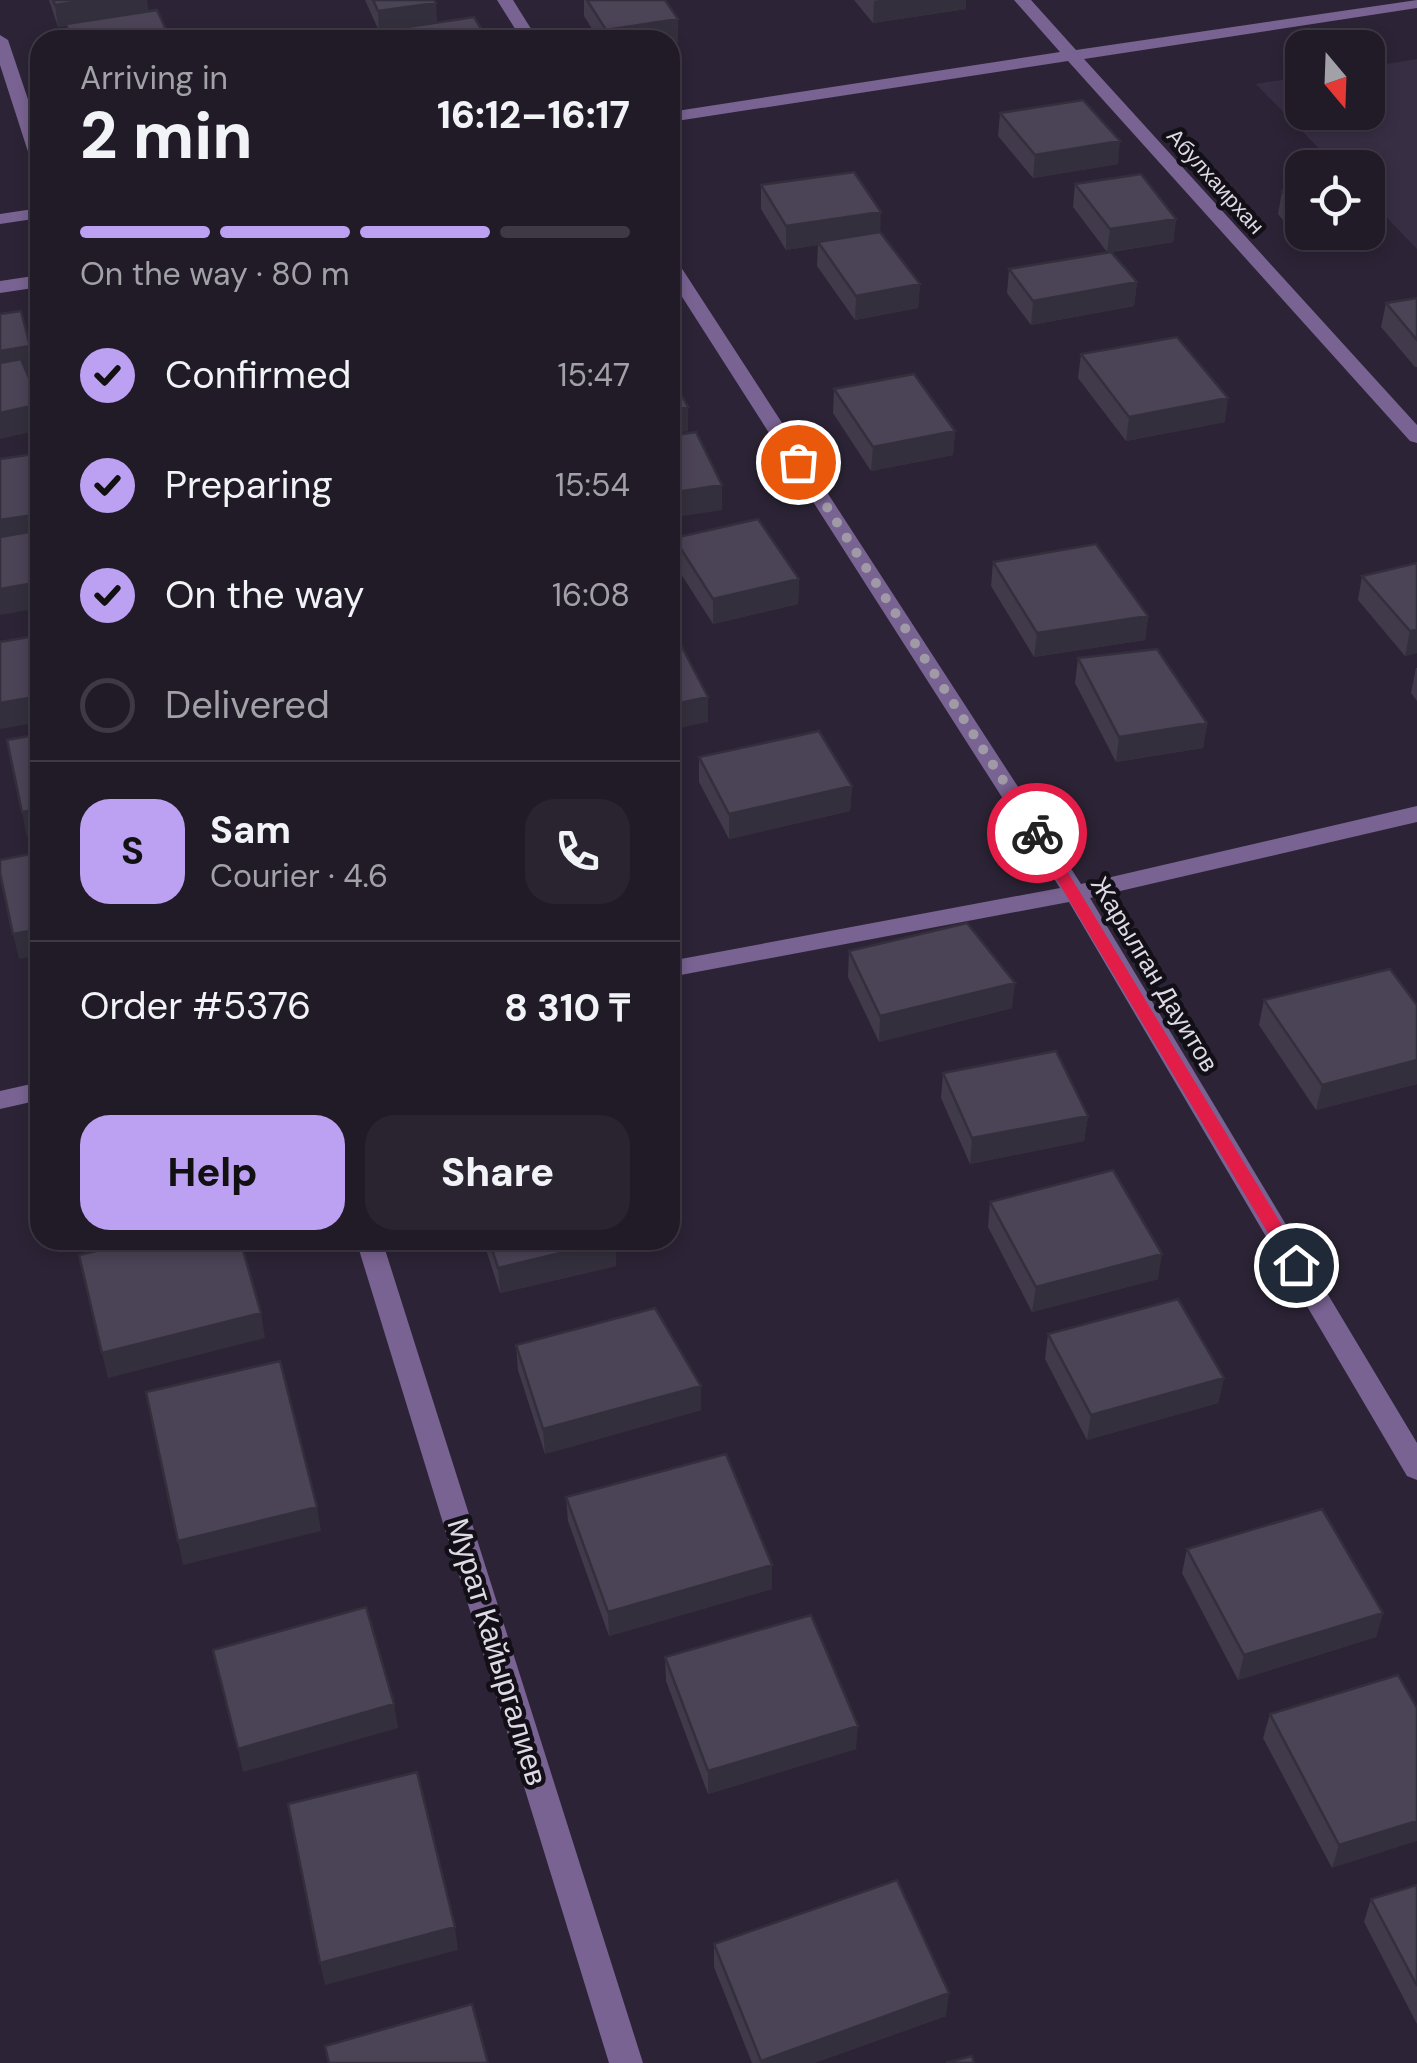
<!DOCTYPE html>
<meta charset="utf-8">
<style>
body{margin:0;font-family:"DM Sans",sans-serif;background:#292430;color:#f1f3f6;height:100vh;display:flex;flex-direction:column;font-size:38px;white-space:nowrap}
*{box-sizing:border-box;margin:0}
p{font-size:32px;color:#a2a1a8}
.icon{flex:none;width:55px;height:55px;fill:none;stroke:currentColor;stroke-width:2;stroke-linecap:round;stroke-linejoin:round}
.map{position:relative;flex:1;overflow:hidden}
.drawer{position:absolute;left:30px;top:30px;width:650px;height:1220px;display:flex;flex-direction:column;background:#211b28;border-radius:30px;box-shadow:0 5px 15px #0003,0 0 0 2px #3e3945}
.drawer>*{flex:none}
.needle{width:65px;rotate:161deg}
.buttons{position:absolute;left:1285px;top:30px;display:grid;gap:20px}
.buttons a{display:grid;place-items:center;width:100px;height:100px;border-radius:20px;background:#211b28;box-shadow:0 5px 15px #0003,0 0 0 2px #3e3945;font-size:50px}
.pin{position:absolute;display:grid;place-items:center;width:85px;height:85px;color:#fff;margin:-42px;border:5px solid #fff;border-radius:50%;box-shadow:0 2px 10px #0007}
.courier{position:absolute;display:grid;place-items:center;width:100px;height:100px;margin:-50px;border:8px solid #e11d48;border-radius:50%;background:#fff;color:#222;box-shadow:0 2px 12px #0007}
.overview em{font-style:normal;font-weight:800}
.overview div{display:flex;flex-direction:column-reverse}
.overview{display:flex;align-items:center;justify-content:space-between;height:170px;padding:0 50px}
h1{font-size:65px;font-weight:800;line-height:75px}
.bar{display:grid;grid-template-columns:repeat(4,1fr);gap:15px 10px;align-content:center;height:120px;padding:0 50px}
.bar i{height:12px;border-radius:8px;background:#3e3945}
.bar .active{background:#bca0f2}
.bar p{grid-column:span 4}
.line{display:flex;align-items:center;gap:25px;padding:0 50px;border-top:2px solid #3e3945}
.line div{flex:1}
.round{display:grid;place-items:center;flex:none;width:105px;height:105px;border-radius:30px;background:#292430}
ol{padding:0 50px;list-style:none}
li{display:flex;align-items:center;gap:30px;height:110px}
li p{margin-inline-start:auto}
li .icon{padding:10px;border-radius:50%;background:#bca0f2;color:#111;stroke-width:4}
li:last-child{color:#a2a1a8}
li i{width:55px;height:55px;border:5px solid #3e3945;border-radius:50%}
.cta{display:flex;gap:20px;margin-top:auto;padding:20px 50px}
.cta a{flex:1;height:115px;border-radius:30px;background:#bca0f2;color:#111;font-size:40px;font-weight:800;line-height:115px;text-align:center}
.cta a+a{background:#292430;color:#f1f3f6}
.map>svg:first-child{display:block}
</style>
<div class="map">
<svg width="1417" height="2063" viewBox="0 0 1417 2063">
<rect width="100%" height="100%" fill="#2c2436"/>
<path fill="#382e44" d="M1417 59V249L1368 198V168L1337 167 1256 84 1302 77V112H1368V67Z"/>
<g fill="none" stroke-linecap="round" stroke-linejoin="round">
<path fill="#796392" fill-rule="evenodd" d="M497 0H513L538 40H522Z
M1014 0H1031L1076 50 1417 0V8L1084 59 1417 425V443L1410 441 1068 61 670 122V112L1060 52Z
M0 35 8 40 40 135V166L31 161 0 65Z
M40 208V218L0 224V214Z
M670 259 679 264 1081 884 1417 806V822L1090 898 1417 1443V1480L1407 1476 1069 902 670 977V961L1060 888 670 278Z
M40 275V287L0 293V281Z
M40 1082V1100L0 1109V1091Z
M356 1240H382L643 2063H609Z"/>
</g>
<path fill="#403a4a" d="M49 0H147L148 12 69 40 66 26 58 27Z
M365 0H434L437 23 488 40H375L374 32 379 31Z
M584 0H665L678 19V42L670 43V40H599L584 16Z
M854 0H966V9L873 23Z
M1000 113 1118 164 1033 178 998 136Z
M1075 184 1176 219 1173 242 1111 252 1137 282 1134 306 1031 325 1007 293 1009 269 1107 252 1073 207Z
M761 185 880 232 920 284 918 308 855 320 817 266 818 245 786 250 761 209Z
M1302 188V232H1368L1374 218 1370 241 1308 250 1278 214 1282 191Z
M1417 298V367H1415L1381 327 1386 303Z
M1081 354 1225 422 1126 441 1078 378Z
M834 389 955 431 953 455 871 471 833 413Z
M674 538 799 579 798 604 713 624 674 563Z
M993 562 1148 616 1145 640 1034 657 991 586Z
M1417 563V653L1405 656 1358 600 1362 576Z
M1078 658 1207 723 1203 748 1116 762 1075 683Z
M1416 668H1417V701L1411 693Z
M699 757 852 786 850 811 729 839 699 782Z
M849 951 1012 1008 879 1042 848 977Z
M1264 1000 1417 1005V1084L1316 1110 1259 1025Z
M943 1073 1088 1116 1084 1141 970 1164 941 1098Z
M990 1202 1158 1279 1032 1312 988 1227Z
M483 1240H615L616 1266 500 1293Z
M1048 1334 1224 1378 1218 1403 1087 1440 1045 1359Z
M516 1345 701 1386V1410L545 1454 518 1370Z
M566 1497 772 1565V1589L609 1636 568 1521Z
M1187 1549 1383 1613 1376 1637 1238 1680 1182 1573Z
M665 1657 856 1749 708 1794 666 1681Z
M1417 1708 1332 1868 1263 1738 1270 1714Z
M1417 1885V2024L1364 1922 1371 1899Z
M714 1944 946 2016 814 2063H752L714 1967Z"/>
<path fill="#342f3c" d="M89 0H147L149 14 58 27 55 5Z
M880 0H966V9L873 23 874 1Z
M436 3 437 25 379 33 378 11Z
M678 19V42L670 43V40H607L606 30Z
M1120 141 1118 164 1033 178 1035 155Z
M881 212 880 235 818 242V245L786 250V226Z
M1374 218 1370 241 1308 250 1311 232H1368V219Z
M1176 219 1173 242 1107 252 1110 229Z
M1137 282 1134 306 1031 325 1033 301Z
M920 284 918 308 855 320 856 296Z
M30 346 35 370 0 376V351Z
M1228 398 1225 422 1126 441 1129 417Z
M40 404V430L0 439V413Z
M688 407V431L670 434V410Z
M955 431 953 455 871 471 873 447Z
M722 485V510L670 518V493Z
M40 514V539L0 545V520Z
M799 579 798 604 713 624V599Z
M40 582V608L0 615V589Z
M1148 616 1145 640 1034 657 1037 633Z
M1417 630V653L1405 656 1410 631Z
M40 696V722L0 729V703Z
M708 697V722L670 730V705Z
M1207 723 1203 748 1116 762 1119 737Z
M852 786 850 811 729 839V814Z
M40 809V835L27 837 22 812Z
M40 929V955L19 959 13 934Z
M1015 983 1012 1008 879 1042 880 1016Z
M1417 1060V1084L1316 1110 1322 1085Z
M1088 1116 1084 1141 970 1164 972 1138Z
M615 1240 616 1266 500 1293 498 1268Z
M1162 1254 1158 1279 1032 1312 1036 1287Z
M261 1313 265 1338 108 1378 102 1353Z
M1224 1378 1218 1403 1087 1440 1091 1415Z
M701 1386V1410L545 1454 543 1429Z
M317 1507 321 1531 183 1565 178 1541Z
M772 1565V1589L609 1636 608 1612Z
M1383 1613 1376 1637 1238 1680 1244 1655Z
M394 1704 398 1728 243 1772 238 1749Z
M858 1726 856 1749 708 1794V1771Z
M1417 1821V1841L1332 1868 1339 1845Z
M455 1927 458 1950 325 1985 320 1963Z
M949 1993 946 2016 814 2063H761V2061Z"/>
<path fill="#4b4356" stroke="#342f3c" stroke-width="2.5" d="M53 0H89L55 5Z
M373 0H434L436 3 378 11Z
M587 0H665L678 19 606 30Z
M157 10 169 36 145 40H72L66 24Z
M474 17 488 40H379L374 32Z
M1083 100 1120 141 1035 155 1000 113Z
M854 172 881 212 786 226 761 185Z
M1141 174 1176 219 1110 229 1075 184Z
M1302 188V216L1282 191Z
M880 232 920 284 856 296 818 242Z
M1111 252 1137 282 1033 301 1009 269Z
M1417 298V340L1386 303Z
M21 311 30 346 0 351V314Z
M1177 337 1228 398 1129 417 1081 354Z
M21 359 40 404 0 413V363Z
M670 374 688 407 670 410Z
M914 374 955 431 873 447 834 389Z
M696 432 722 485 670 493V436Z
M40 453V514L0 520V459Z
M758 519 799 579 713 599 674 538Z
M40 530V582L0 589V537Z
M1096 544 1148 616 1037 633 993 562Z
M1417 563V630L1410 631 1362 576Z
M670 632H674L708 697 670 705Z
M40 635V696L0 703V642Z
M1157 649 1207 723 1119 737 1078 658Z
M819 731 852 786 729 814 699 757Z
M40 734V809L22 812 7 740Z
M40 852V929L13 934 0 873V860Z
M967 923 1015 983 880 1016 849 951Z
M1390 969 1417 1005V1060L1322 1085 1264 1000Z
M1056 1051 1088 1116 972 1138 943 1073Z
M40 1111V1151L32 1113Z
M1113 1170 1162 1254 1036 1287 990 1202Z
M142 1240H240L261 1313 102 1353 79 1255Z
M489 1240H615L498 1268Z
M1178 1299 1224 1378 1091 1415 1048 1334Z
M655 1308 701 1386 543 1429 516 1345Z
M280 1361 317 1507 178 1541 146 1392Z
M726 1454 772 1565 608 1612 566 1497Z
M1322 1509 1383 1613 1244 1655 1187 1549Z
M366 1607 394 1704 238 1749 213 1650Z
M811 1615 858 1726 708 1771 665 1657Z
M1398 1675 1417 1708V1821L1339 1845 1270 1714Z
M417 1772 455 1927 320 1963 288 1804Z
M897 1880 949 1993 761 2061 714 1944Z
M1417 1885V1986L1371 1899Z
M472 2004 488 2063H329L325 2046Z
M972 2056 974 2063H946Z"/>
<path fill="#e11d48" d="M1037 828 1044 833 1303 1260V1270H1290L1029 833Z"/>
<g fill="none" stroke-linecap="round" stroke-linejoin="round">
<path stroke="#a09aa7" stroke-width="10" stroke-dasharray="0 18" d="M798 462 1037 833"/>
</g>
<g text-anchor="middle" stroke-width="9" stroke-linejoin="round" paint-order="stroke">
<g font-size="22" fill="#ded9e4" stroke="#130f17">
<text transform="translate(1216 181) rotate(48)" y="8">Абулхаирхан</text>
</g>
<g font-size="25" fill="#ded9e4" stroke="#130f17">
<text transform="translate(1155 974) rotate(59)" y="9">Жарылган Дауитов</text>
</g>
<g font-size="30" fill="#ded9e4" stroke="#130f17">
<text transform="translate(497 1652) rotate(73)" y="10">Мурат Кайыргалиев</text>
</g>
</g>
</svg>
<div class="buttons">
<a><svg class="needle" viewBox="-14 -14 28 28"><path d="M0-13l5 13h-10z" fill="#e53935"/><path d="M0 13l5-13h-10z" fill="#a2a1a8"/></svg></a>
<a><svg class="icon" aria-label="locate" viewBox="0 0 24 24"><circle cx="12" cy="12" r="6"/><path d="M12 2v4M12 18v4M2 12h4M18 12h4"/></svg></a>
</div>
<div class="pin" style="left:798px;top:462px;background:#ea580c"><svg class="icon" aria-label="bag" viewBox="0 0 24 24"><path d="M5 8h14l-1 12H6zM9 8a3 3 0 0 1 6 0"/></svg></div>
<div class="pin" style="left:1296px;top:1265px;background:#1f2937"><svg class="icon" aria-label="home" viewBox="0 0 24 24"><path d="M3 11l9-7 9 7M6 9v11h12V9"/></svg></div>
<div class="courier" style="left:1037px;top:833px"><svg class="icon" aria-label="bike" viewBox="0 0 24 24"><circle cx="6" cy="16" r="4"/><circle cx="18" cy="16" r="4"/><path d="M6 16l4-8h5l3 8M10 8l3 8H6M13 5h3"/></svg></div>
<section class="drawer">
<div class="overview"><div><h1>2 min</h1><p>Arriving in</p></div><em>16:12–16:17</em></div>
<div class="bar"><i class="active"></i><i class="active"></i><i class="active"></i><i></i><p>On the way · 80 m</p></div>
<ol>
<li><svg class="icon" aria-label="check" viewBox="0 0 24 24"><path d="M5 12l5 5 9-10"/></svg>Confirmed<p>15:47</p></li>
<li><svg class="icon" aria-label="check" viewBox="0 0 24 24"><path d="M5 12l5 5 9-10"/></svg>Preparing<p>15:54</p></li>
<li><svg class="icon" aria-label="check" viewBox="0 0 24 24"><path d="M5 12l5 5 9-10"/></svg>On the way<p>16:08</p></li>
<li><i></i>Delivered</li>
</ol>
<div class="line" style="height:180px"><b class="round" style="background:#bca0f2;color:#111">S</b><div><b>Sam</b><p>Courier · 4.6</p></div><a class="round"><svg class="icon" aria-label="phone" viewBox="0 0 24 24"><path d="M5 4h4l2 5-3 2q2 4 5 5l2-3 5 2v4C11 20 4 13 5 4z"/></svg></a></div>
<div class="line" style="height:130px"><div>Order #5376</div><b>8 310 ₸</b></div>
<div class="cta"><a>Help</a><a>Share</a></div>
</section>
</div>
